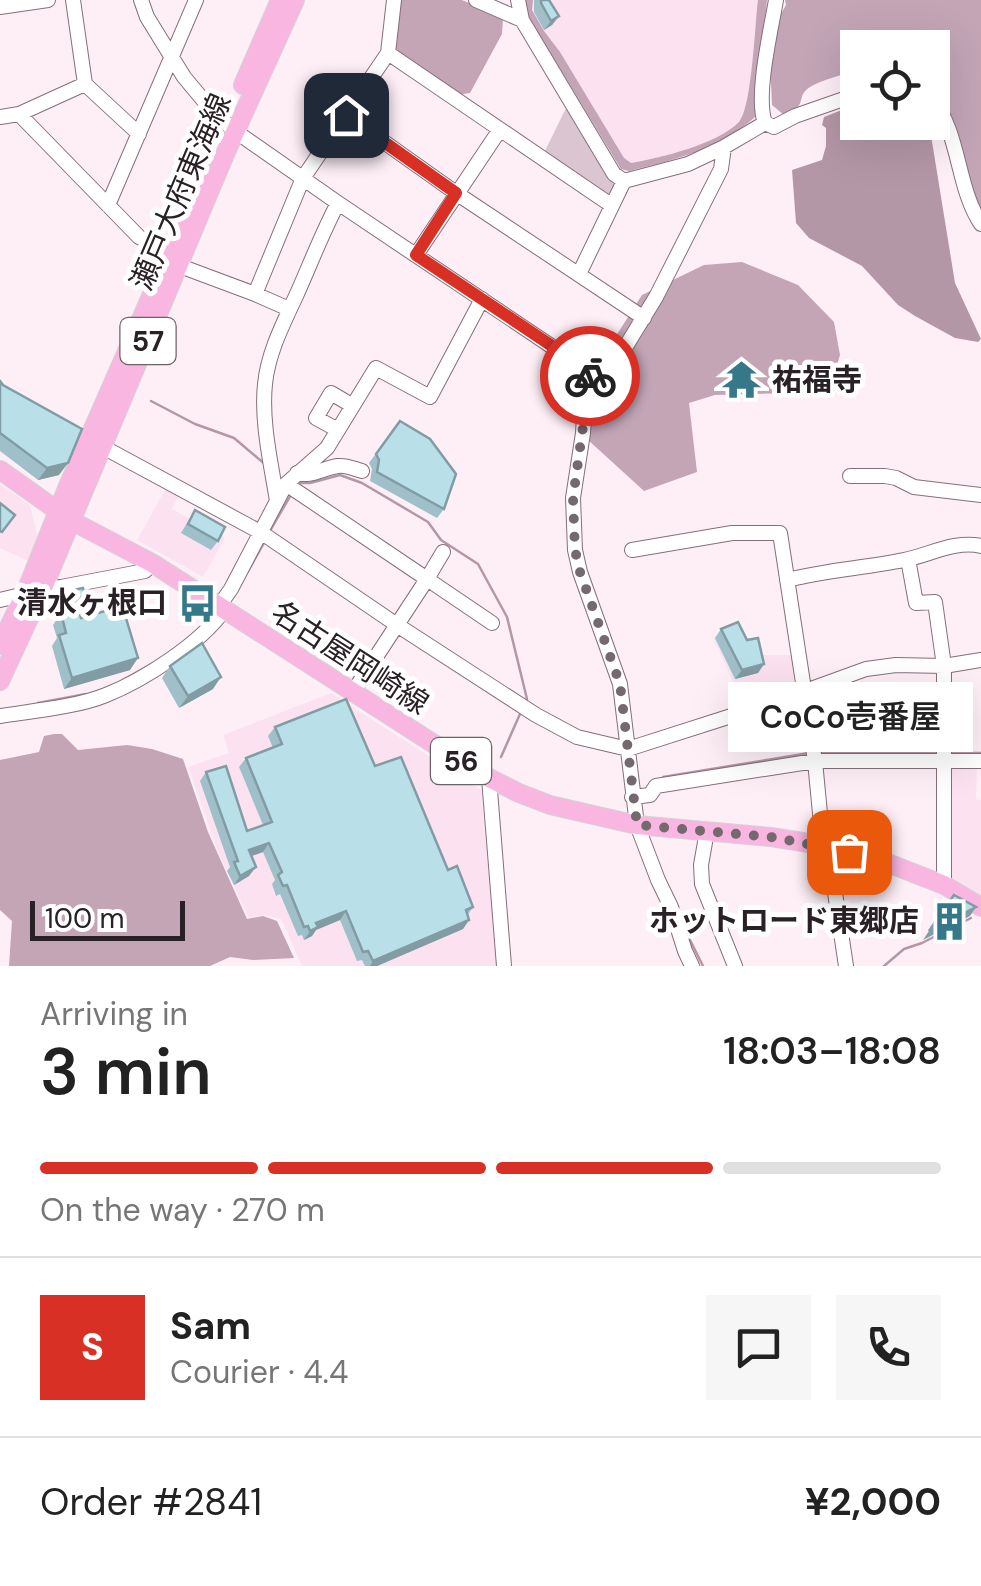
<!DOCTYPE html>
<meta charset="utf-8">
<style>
body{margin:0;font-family:"DM Sans","Noto Sans JP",sans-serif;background:#f6f6f6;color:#222;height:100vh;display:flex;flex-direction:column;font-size:38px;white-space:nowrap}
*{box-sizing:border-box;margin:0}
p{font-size:32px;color:#767676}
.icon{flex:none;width:55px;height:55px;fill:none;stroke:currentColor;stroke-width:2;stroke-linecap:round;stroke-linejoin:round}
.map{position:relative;height:966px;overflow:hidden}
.sheet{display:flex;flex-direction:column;background:#fff;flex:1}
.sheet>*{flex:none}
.fabs{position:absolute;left:840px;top:30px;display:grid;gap:20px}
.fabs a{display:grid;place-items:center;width:110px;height:110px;border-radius:0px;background:#fff;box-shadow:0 10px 40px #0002;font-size:50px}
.scale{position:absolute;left:30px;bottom:25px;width:155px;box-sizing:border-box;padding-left:10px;border:5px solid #2a2126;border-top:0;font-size:28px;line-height:35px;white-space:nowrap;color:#2a2126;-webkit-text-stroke:8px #fff;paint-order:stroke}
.pin{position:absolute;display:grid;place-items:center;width:85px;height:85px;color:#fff;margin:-42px;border-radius:20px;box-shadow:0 5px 15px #0006}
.courier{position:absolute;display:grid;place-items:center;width:100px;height:100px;margin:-50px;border:8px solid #d93025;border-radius:50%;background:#fff;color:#222;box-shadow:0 2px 12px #0007}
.bubble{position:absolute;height:70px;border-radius:0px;background:#fff;box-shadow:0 10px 40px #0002;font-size:32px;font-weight:600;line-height:70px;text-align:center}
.headline em{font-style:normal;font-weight:600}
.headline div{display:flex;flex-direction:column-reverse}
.headline{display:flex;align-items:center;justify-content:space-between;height:170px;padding:0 40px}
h1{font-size:65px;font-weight:600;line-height:75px}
.bar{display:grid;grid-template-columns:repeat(4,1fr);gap:15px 10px;align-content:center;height:120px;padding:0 40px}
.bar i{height:12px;border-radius:8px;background:#e0e0e0}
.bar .on{background:#d93025}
.bar p{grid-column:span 4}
.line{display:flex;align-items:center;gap:25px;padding:0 40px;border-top:2px solid #e0e0e0}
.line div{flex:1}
.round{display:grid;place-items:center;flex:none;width:105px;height:105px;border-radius:0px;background:#f6f6f6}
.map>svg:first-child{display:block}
</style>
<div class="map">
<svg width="981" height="966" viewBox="0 0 981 966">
<rect width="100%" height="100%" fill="#feeff7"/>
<path fill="#fce2f0" d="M523 0H769L758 118 741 131 686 159 626 173 618 169 526 14Z
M0 484 30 505 38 538 28 561 0 548Z
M167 486 180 493 172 509 225 538 203 577 137 540Z
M732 630 756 655H791L795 690 747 705 743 704 713 638Z
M331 693 481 790 497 966H302L281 919 263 915 249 918 219 854 188 767 229 753 223 735Z
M946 763H977L976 799 981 800V895L946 876Z"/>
<path fill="#dbc5d1" d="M566 108 615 186 609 196 544 153Z"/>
<path fill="#c3a5b6" d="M398 0H462L503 18 502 34 470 93 456 95 396 53 394 48Z
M524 0H533L532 10 544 31 560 52 624 158 631 163C660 158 718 144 739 122 752 108 755 23 758 0H767L755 117C717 150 677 159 629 171L621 169 528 16Z
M785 0H981V210L971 195 933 93 932 48H858L857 70C843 75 823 79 810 87 795 96 809 107 784 115L772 105 770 62 775 24 786 5Z
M742 262 798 285 834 322 840 355 829 392 715 395 689 403 697 472 644 491 587 439 595 369 642 295 704 265Z
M54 734H62L78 750 127 745 152 749 183 759 208 832 247 919 263 916 277 921 294 958 253 960 230 957 210 966H9L12 921 0 910V760L39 752 44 736Z"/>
<path fill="#b497a7" d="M857 104 858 122 929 123 955 283 981 339 978 342 955 338 915 316 898 305 862 266 809 238 796 223 792 170 822 160 826 146V128L822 125 824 117Z"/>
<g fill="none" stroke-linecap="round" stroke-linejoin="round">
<path stroke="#b497a7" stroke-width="2.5" d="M151 401 195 424 234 438 266 465
M296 486 298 483H310L340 475 362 483 428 522 441 540 478 564 507 617 527 699 526 703
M271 529 292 493
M247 573 265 541
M121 681 153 663
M38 703 86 694
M817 753H939
M947 753H981
M501 757 520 714
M663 777 809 753
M686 932 703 966
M884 966 904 949 922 943 971 918"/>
<defs>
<path id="minor" d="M73 0 85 84 139 134
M141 0 147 17 184 77 214 113 235 131 338 203 551 346 592 368 608 365 623 351 656 297 721 169 724 147
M476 0 522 20
M518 0 522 20 614 174 624 181
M0 7 48 0
M388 53 611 205
M932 98C961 136 956 186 981 224
M19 114 139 237 170 252
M346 115 456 193 644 318
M0 117 19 114 85 84
M765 123C755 96 771 30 776 0
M765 123 774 127 795 116 858 94
M624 181 688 164 724 147 765 123
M338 203C322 233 310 265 296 296 283 324 268 353 265 384 261 422 271 463 277 501L286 484 327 448 376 368 430 397 482 299
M108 205 196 0
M416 255 499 131
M180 266 255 294 289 309
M579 274 624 181
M255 294 303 178 388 53 394 0
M592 368 585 398 583 433 573 498 575 550 580 572 620 684 637 825 658 880 671 907 685 951 692 966
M338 430 316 418 331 393 353 406
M103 447 262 533 397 625 536 715 577 737 628 749 775 702 866 669 896 665 944 666 981 660
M297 473C312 477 323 468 338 466 347 465 354 469 362 471
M850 476H885L896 478 914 487 981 495
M286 484 427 579 353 692
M632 550 732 533H780L815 761 823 845
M443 552 427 579 492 623
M908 559 916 603 935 602 944 666V885
M787 580C826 570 865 568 904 560 929 555 956 540 981 546
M43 588 61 587 145 571 152 563
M0 600 25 594
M219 606 231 589 277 501
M0 716C32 711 77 707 106 695 144 680 201 643 224 610
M489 778 504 966
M632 797 650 795 656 786 815 761H981
M707 831 701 865 702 884 735 966
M828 846 846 966"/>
<path id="major" d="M243 85 280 0
M0 470 72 521 152 563 434 744 489 778 519 793 550 805 637 825 771 837 828 846 870 856 944 885 981 907
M0 645 25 594 68 486 205 173
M0 681 43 588 226 152 295 0"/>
</defs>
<use href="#minor" stroke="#846f7b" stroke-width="16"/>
<use href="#major" stroke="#d4d3d4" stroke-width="20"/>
<use href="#minor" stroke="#fff" stroke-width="14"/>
<use href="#major" stroke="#f9b6e0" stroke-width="18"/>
</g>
<path fill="#9fc0c8" d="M534 0H549L559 16 552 25 544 30 534 12Z
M0 381 59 475 38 480 0 451Z
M400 421 444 509 437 518 370 481 372 469 369 463Z
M195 510 218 541 211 550 181 533Z
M68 591 85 596 80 602 65 604 64 597Z
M61 613 81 618 130 670 64 689 52 646 57 638 53 625Z
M721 629 747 640 764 664 758 673 735 679 715 638Z
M170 666 213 689 179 708 162 678Z
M275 727 375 766 473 907 467 916 469 920 463 929 377 966H365L362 960 357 961 340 920 316 930 312 936 304 940 302 935 298 936 280 894 276 896 272 884 275 880 263 852 251 856 249 876 234 885 227 871 230 867 200 781 206 772 247 831 263 825 239 767 246 758 273 748 268 736Z"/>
<path fill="#829ca3" d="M559 16 552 25 544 30 551 21Z
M68 463 59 475 38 480 47 468Z
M85 596 80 602 65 604 69 598Z
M138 658 130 670 64 689 72 678Z
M764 664 758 673 735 679 742 670Z
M221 677 213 689 179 708 188 696Z
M269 843 263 852 243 859 249 850Z
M256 867 249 876 234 885 240 876Z
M976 907 970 916 923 940 929 931Z
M346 911 340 920 316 930 312 936 304 940 316 923Z
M469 920 463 929 377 966H370L373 961Z"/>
<path fill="#b9dfe9" stroke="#829ca3" stroke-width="2.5" d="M541 0H549L559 16 551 21 541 3Z
M0 381 3 385 82 429 68 463 47 468 0 433Z
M400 421 430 439 456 474 444 509 377 472 379 460 376 454Z
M0 503 15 515 2 532 0 531Z
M195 510 225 527 218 541 188 524Z
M83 588 85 596 69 598 68 591Z
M78 608 81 618 112 609 115 618 125 615 138 658 72 678 59 635 66 633 61 613Z
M738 622 747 640 758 638 764 664 742 670 721 629Z
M202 643 221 677 188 696 170 666Z
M346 699 375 766 401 757 448 870 457 866 473 907 466 910 469 920 373 961 368 951 363 952 346 911 316 923 318 927 310 931 308 926 304 927 287 885 283 886 278 875 282 872 269 843 249 850 256 867 240 876 234 862 238 861 206 772 226 766 247 831 272 822 246 758 282 744 275 727Z
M954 895 976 907 929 931Z"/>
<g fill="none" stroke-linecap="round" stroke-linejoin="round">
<path stroke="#74696f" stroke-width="10" stroke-dasharray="0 18" d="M590 376 573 498 575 550 580 572 620 684 637 825 771 837 849 852"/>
<path stroke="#d93025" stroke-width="12" d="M346 115 456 193 416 255 552 346 592 368 590 376"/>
</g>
<defs>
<symbol id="temple-bare" viewBox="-9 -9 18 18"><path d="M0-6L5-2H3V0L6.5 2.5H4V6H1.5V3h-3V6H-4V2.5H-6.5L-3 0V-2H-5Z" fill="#357889" stroke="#fff" stroke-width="2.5" paint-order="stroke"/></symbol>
<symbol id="bus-bare" viewBox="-9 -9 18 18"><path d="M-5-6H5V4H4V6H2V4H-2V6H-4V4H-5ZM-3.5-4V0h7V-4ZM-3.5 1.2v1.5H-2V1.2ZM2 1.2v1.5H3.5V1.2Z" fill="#357889" stroke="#fff" stroke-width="2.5" paint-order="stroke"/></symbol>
<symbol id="building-bare" viewBox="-9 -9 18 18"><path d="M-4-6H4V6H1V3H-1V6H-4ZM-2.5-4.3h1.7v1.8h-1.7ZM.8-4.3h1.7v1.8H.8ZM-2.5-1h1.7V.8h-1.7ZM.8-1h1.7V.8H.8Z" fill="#357889" stroke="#fff" stroke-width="2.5" paint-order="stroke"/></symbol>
</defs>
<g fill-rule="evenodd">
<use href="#temple-bare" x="714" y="352" width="55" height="55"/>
<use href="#bus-bare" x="170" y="576" width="55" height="55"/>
<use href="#building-bare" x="922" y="894" width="55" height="55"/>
</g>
<g text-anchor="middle" stroke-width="10" stroke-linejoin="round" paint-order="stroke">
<g fill="#fff" stroke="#6a6467" stroke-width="2.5">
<rect x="120.5" y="318" width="55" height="46" rx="8"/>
<rect x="431" y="738" width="60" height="46" rx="8"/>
</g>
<g font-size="28" font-weight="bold" fill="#2a2126">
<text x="148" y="351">57</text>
<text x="461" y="771">56</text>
</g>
<g font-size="30" fill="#2a2126" stroke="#fff">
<text transform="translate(181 192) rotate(-67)" y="10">瀬戸大府東海線</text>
<text transform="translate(350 658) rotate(33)" y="10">名古屋岡崎線</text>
</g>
<g font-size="30" font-weight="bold" fill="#2a2126" stroke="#fff" text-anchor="end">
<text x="772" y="390" text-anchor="start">祐福寺</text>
<text x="167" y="613">清水ヶ根口</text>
<text x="919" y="931">ホットロード東郷店</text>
</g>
</g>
</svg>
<div class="fabs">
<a><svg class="icon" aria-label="locate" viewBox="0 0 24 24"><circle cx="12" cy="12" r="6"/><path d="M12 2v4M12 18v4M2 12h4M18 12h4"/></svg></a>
</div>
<div class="scale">100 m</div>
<div class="pin" style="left:849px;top:852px;background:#ea580c"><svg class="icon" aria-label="bag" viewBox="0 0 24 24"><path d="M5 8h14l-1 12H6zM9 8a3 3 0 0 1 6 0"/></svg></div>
<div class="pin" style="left:346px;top:115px;background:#1f2937"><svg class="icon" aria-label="home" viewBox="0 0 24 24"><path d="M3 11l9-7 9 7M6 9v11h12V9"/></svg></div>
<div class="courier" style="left:590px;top:376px"><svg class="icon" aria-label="bike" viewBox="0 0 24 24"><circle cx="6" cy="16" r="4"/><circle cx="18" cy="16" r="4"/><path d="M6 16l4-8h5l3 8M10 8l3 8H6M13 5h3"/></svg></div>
<div class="bubble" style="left:728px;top:682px;width:245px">CoCo壱番屋</div>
</div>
<section class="sheet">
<div class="headline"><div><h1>3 min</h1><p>Arriving in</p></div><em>18:03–18:08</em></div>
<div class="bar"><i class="on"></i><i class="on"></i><i class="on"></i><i></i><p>On the way · 270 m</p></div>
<div class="line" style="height:180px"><b class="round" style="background:#d93025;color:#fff">S</b><div><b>Sam</b><p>Courier · 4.4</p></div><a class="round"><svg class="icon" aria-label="chat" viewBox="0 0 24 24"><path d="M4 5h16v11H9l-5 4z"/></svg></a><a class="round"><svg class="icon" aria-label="phone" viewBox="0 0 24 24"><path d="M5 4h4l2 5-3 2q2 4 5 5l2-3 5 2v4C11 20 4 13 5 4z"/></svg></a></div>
<div class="line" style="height:130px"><div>Order #2841</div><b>¥2,000</b></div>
</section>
